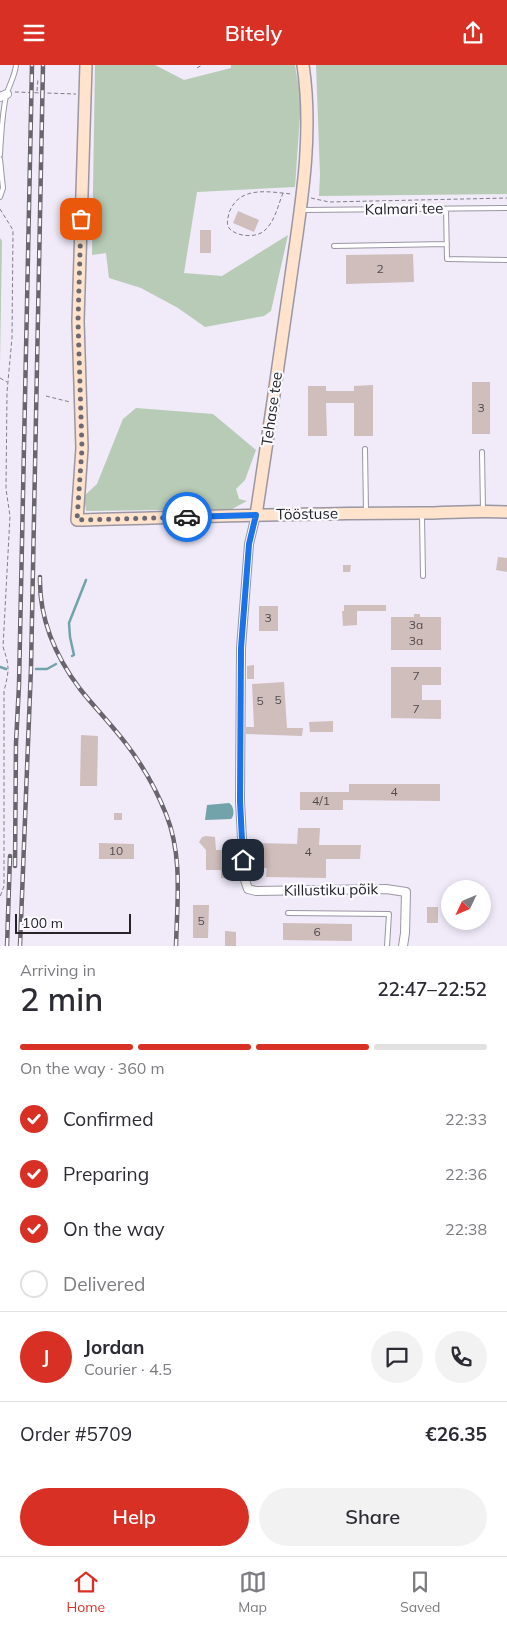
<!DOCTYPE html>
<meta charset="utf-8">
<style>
body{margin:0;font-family:Mulish,sans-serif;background:#f2f2f3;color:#2b2b33;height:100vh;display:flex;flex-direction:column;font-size:19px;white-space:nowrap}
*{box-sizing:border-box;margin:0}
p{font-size:16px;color:#7c7c81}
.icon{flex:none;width:28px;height:28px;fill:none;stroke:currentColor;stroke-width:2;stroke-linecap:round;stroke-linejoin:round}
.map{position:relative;height:881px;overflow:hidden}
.panel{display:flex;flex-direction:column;background:#fff;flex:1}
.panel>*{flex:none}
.needle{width:32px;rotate:226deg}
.buttons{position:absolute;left:441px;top:815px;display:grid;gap:10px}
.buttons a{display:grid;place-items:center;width:50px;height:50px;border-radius:50%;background:#fff;box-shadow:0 2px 8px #0003;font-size:25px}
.scale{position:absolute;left:15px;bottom:12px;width:116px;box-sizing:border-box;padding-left:5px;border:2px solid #262429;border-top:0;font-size:14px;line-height:18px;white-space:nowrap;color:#262429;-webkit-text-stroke:4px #fbfafd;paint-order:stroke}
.pin{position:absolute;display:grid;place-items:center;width:42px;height:42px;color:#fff;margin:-21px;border-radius:10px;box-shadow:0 2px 8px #0006}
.courier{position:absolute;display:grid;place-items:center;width:50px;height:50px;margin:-25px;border:4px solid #1a73e8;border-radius:50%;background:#fff;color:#222;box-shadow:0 1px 6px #0007}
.summary em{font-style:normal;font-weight:600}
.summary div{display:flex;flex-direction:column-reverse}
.summary{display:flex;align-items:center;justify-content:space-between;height:85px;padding:0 20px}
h1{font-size:32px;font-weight:600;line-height:38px}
.bar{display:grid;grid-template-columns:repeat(4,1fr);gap:8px 5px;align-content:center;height:60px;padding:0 20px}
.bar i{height:6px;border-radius:4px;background:#e1e1e2}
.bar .active{background:#d93025}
.bar p{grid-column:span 4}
.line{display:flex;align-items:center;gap:12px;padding:0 20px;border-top:1px solid #e1e1e2}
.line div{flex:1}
.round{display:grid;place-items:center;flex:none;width:52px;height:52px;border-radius:26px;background:#f2f2f3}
ol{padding:0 20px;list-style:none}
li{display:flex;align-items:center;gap:15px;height:55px}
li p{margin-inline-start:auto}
li .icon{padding:5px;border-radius:50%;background:#d93025;color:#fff;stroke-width:4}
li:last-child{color:#7c7c81}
li i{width:28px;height:28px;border:2px solid #e1e1e2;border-radius:50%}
.cta{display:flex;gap:10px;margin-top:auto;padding:10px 20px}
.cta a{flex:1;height:58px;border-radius:30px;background:#d93025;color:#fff;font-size:20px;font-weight:600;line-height:58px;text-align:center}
.cta a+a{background:#f2f2f3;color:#2b2b33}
header{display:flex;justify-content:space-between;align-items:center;height:65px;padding:0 20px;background:#d93025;color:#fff;font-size:22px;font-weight:600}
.dock{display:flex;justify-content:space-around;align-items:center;height:70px;border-top:1px solid #e1e1e2;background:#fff;font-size:14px;color:#7c7c81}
.dock a{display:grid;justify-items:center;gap:2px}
.dock .active{color:#d93025}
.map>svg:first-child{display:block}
</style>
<header><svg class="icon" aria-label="menu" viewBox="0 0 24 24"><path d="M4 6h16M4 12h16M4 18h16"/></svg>Bitely<svg class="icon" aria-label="share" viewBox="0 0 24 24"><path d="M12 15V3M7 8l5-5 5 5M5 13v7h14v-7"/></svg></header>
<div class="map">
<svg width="507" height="881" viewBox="0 0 507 881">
<rect width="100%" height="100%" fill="#f0eaf9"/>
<path fill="#b7cbb6" d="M95 0H155L184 15 231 3V0H295L301 36 295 122 197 127 184 208 222 211 288 170 271 246 264 251 205 262 178 243 141 223 109 213 106 188 92 190Z
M316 0H507V129L319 131 320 109Z
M0 173 2 176 0 298Z
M136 343 213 349 256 385 245 415 236 424 239 434 247 436 232 444 86 446 84 431 97 419 123 354Z"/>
<path fill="#73a3aa" d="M229 738C234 740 235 751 231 754L205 755 207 740Z"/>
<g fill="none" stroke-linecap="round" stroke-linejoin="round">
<path stroke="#73a3aa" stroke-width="2.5" d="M72 591 74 590 70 572 69 558 86 515
M0 602 6 604
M36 604H47L56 599"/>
</g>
<path fill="#d0bebc" d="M238 146 259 155 254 167 233 158Z
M200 165H211V188H200Z
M413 189 414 217 346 219V190Z
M472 317H490V369H472Z
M373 320V371H354V338H326L327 371H308V321H326V326H354V321Z
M498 492 507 493V507L496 505Z
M343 500H351L350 507H343Z
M344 540H386V546H357V560L343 561 342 546H344Z
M259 541H278V566H259Z
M414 549H420V552H441V585H391V552H414Z
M254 600V614H247V601Z
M391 602H441V620H422V635H441V654L391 653Z
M284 617 287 663H303L302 671 246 669V662H254L252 619Z
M333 656V667H310L309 657Z
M81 670 98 671 97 721H80Z
M349 719H440V736L343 735V745H300V727H349Z
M114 748H122V755H114Z
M298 763H320L319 780H361L360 794H326V813L266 812 267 803H255L256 778 297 779Z
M206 771 215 772 216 785H234V814L221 813V805H206V785L199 777 202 772Z
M99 778 134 779V794H99Z
M193 840H209L208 873H193Z
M427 842H438V858H427Z
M283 858 352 859V876L283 875Z
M225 866 236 867V881H225Z"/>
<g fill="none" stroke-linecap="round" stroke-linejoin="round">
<defs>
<path id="lane" d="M0 90C1 71 2 50 6 31 9 20 15 11 16 0
M0 94 3 123 0 132
M446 144 447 194 507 195
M303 145 507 143
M334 181 447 179
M365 384 366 446
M482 387 483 445
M422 451 423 511
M288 848 389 849 387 881"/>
<path id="street" d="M0 32 7 29
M256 450 249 479 241 583 240 736 244 812 248 824 256 826 386 824 406 827 405 868 403 881"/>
<path id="secondary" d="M86 0 78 256 82 383 77 455C191 452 306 448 420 448 449 448 478 445 507 447
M256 450C268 373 279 295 290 218 300 146 314 73 303 0"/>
</defs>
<use href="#lane" stroke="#9b96a4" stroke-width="6"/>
<use href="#street" stroke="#9b96a4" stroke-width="10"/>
<use href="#secondary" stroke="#9b96a4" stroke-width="14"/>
<path stroke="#817e87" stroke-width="1" stroke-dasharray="4 2.5" stroke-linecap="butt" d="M197 3 202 0
M37 26 38 13
M15 27 76 29
M283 128C278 140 275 157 264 166 256 173 236 172 229 163 226 159 228 153 229 148 239 120 269 127 292 129
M311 133 329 137 507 133
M0 144 13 165 12 273 7 327 6 424 10 451 3 582C10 602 9 606 4 626V821L0 832
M0 313 7 317
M46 331 70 337"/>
<use href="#lane" stroke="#fff" stroke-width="4"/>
<use href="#street" stroke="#fff" stroke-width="8"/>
<use href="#secondary" stroke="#ffe3cd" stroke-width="11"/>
<defs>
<path id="rail" d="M40 512C39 553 56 592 80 624 95 643 112 660 127 680 143 701 156 724 166 749 183 791 177 837 176 881
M15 801 16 678 19 620 32 0
M7 881 10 791
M20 881 31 603 43 0"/>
</defs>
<use href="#rail" stroke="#69656e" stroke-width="4.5"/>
<use href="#rail" stroke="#fbfafd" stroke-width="2.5" stroke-dasharray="8" stroke-linecap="butt"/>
</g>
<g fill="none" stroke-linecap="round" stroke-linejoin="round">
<path stroke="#6d6972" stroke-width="5" stroke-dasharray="0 9" d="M81 154 78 256 82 383 77 455 187 452"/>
<path stroke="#1a73e8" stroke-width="6" d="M187 452 256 450 249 479 241 583 240 736 243 795"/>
</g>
<g text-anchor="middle" stroke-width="4.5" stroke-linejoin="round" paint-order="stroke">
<g font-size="12" fill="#504a4e">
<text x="380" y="208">2</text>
<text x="481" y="347">3</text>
<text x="268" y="557">3</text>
<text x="416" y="564">3a</text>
<text x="416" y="580">3a</text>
<text x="416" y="615">7</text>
<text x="278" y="639">5</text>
<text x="260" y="640">5</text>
<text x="416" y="648">7</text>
<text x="394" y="731">4</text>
<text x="321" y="740">4/1</text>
<text x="116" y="790">10</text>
<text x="308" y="791">4</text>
<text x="201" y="860">5</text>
<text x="317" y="871">6</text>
</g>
<g font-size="15" fill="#262429" stroke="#fbfafd">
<text transform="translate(404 144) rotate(-1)" y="5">Kalmari tee</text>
<text transform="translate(272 344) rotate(-82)" y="5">Tehase tee</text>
<text transform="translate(307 449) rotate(-1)" y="5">Tööstuse</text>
<text transform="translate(331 825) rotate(-1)" y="5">Killustiku põik</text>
</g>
</g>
</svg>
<div class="buttons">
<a><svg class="needle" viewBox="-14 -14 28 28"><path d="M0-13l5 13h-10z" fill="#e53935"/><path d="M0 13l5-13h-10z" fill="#7c7c81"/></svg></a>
</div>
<div class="scale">100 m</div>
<div class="pin" style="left:81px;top:154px;background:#ea580c"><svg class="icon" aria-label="bag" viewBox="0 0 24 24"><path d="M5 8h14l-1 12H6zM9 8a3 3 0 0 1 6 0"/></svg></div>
<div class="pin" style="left:243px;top:795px;background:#1f2937"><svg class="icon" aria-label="home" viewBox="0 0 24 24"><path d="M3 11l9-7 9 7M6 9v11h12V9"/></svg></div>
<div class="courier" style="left:187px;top:452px"><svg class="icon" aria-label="car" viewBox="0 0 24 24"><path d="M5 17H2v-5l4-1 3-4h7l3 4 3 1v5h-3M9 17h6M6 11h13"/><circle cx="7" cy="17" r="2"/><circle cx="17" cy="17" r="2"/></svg></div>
</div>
<section class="panel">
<div class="summary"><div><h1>2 min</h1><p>Arriving in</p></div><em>22:47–22:52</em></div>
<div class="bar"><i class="active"></i><i class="active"></i><i class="active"></i><i></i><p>On the way · 360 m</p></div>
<ol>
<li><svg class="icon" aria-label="check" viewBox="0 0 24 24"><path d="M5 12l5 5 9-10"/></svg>Confirmed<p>22:33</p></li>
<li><svg class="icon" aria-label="check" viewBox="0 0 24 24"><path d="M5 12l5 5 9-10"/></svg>Preparing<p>22:36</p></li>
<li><svg class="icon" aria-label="check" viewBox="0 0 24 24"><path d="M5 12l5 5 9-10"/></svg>On the way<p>22:38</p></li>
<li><i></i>Delivered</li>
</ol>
<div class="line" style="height:90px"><b class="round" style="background:#d93025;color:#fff">J</b><div><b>Jordan</b><p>Courier · 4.5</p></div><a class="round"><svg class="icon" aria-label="chat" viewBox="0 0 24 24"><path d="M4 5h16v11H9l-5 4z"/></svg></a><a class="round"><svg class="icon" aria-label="phone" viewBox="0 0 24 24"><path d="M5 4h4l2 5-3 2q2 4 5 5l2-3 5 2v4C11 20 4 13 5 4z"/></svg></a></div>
<div class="line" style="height:65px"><div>Order #5709</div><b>€26.35</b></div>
<div class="cta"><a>Help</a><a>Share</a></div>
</section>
<nav class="dock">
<a class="active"><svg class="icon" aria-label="home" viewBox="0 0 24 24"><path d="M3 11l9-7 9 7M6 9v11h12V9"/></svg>Home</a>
<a><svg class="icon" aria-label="map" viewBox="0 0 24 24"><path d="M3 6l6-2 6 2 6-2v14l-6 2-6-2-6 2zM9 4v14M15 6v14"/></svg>Map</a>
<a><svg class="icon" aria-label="saved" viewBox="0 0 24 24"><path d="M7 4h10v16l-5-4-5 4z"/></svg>Saved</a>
</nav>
